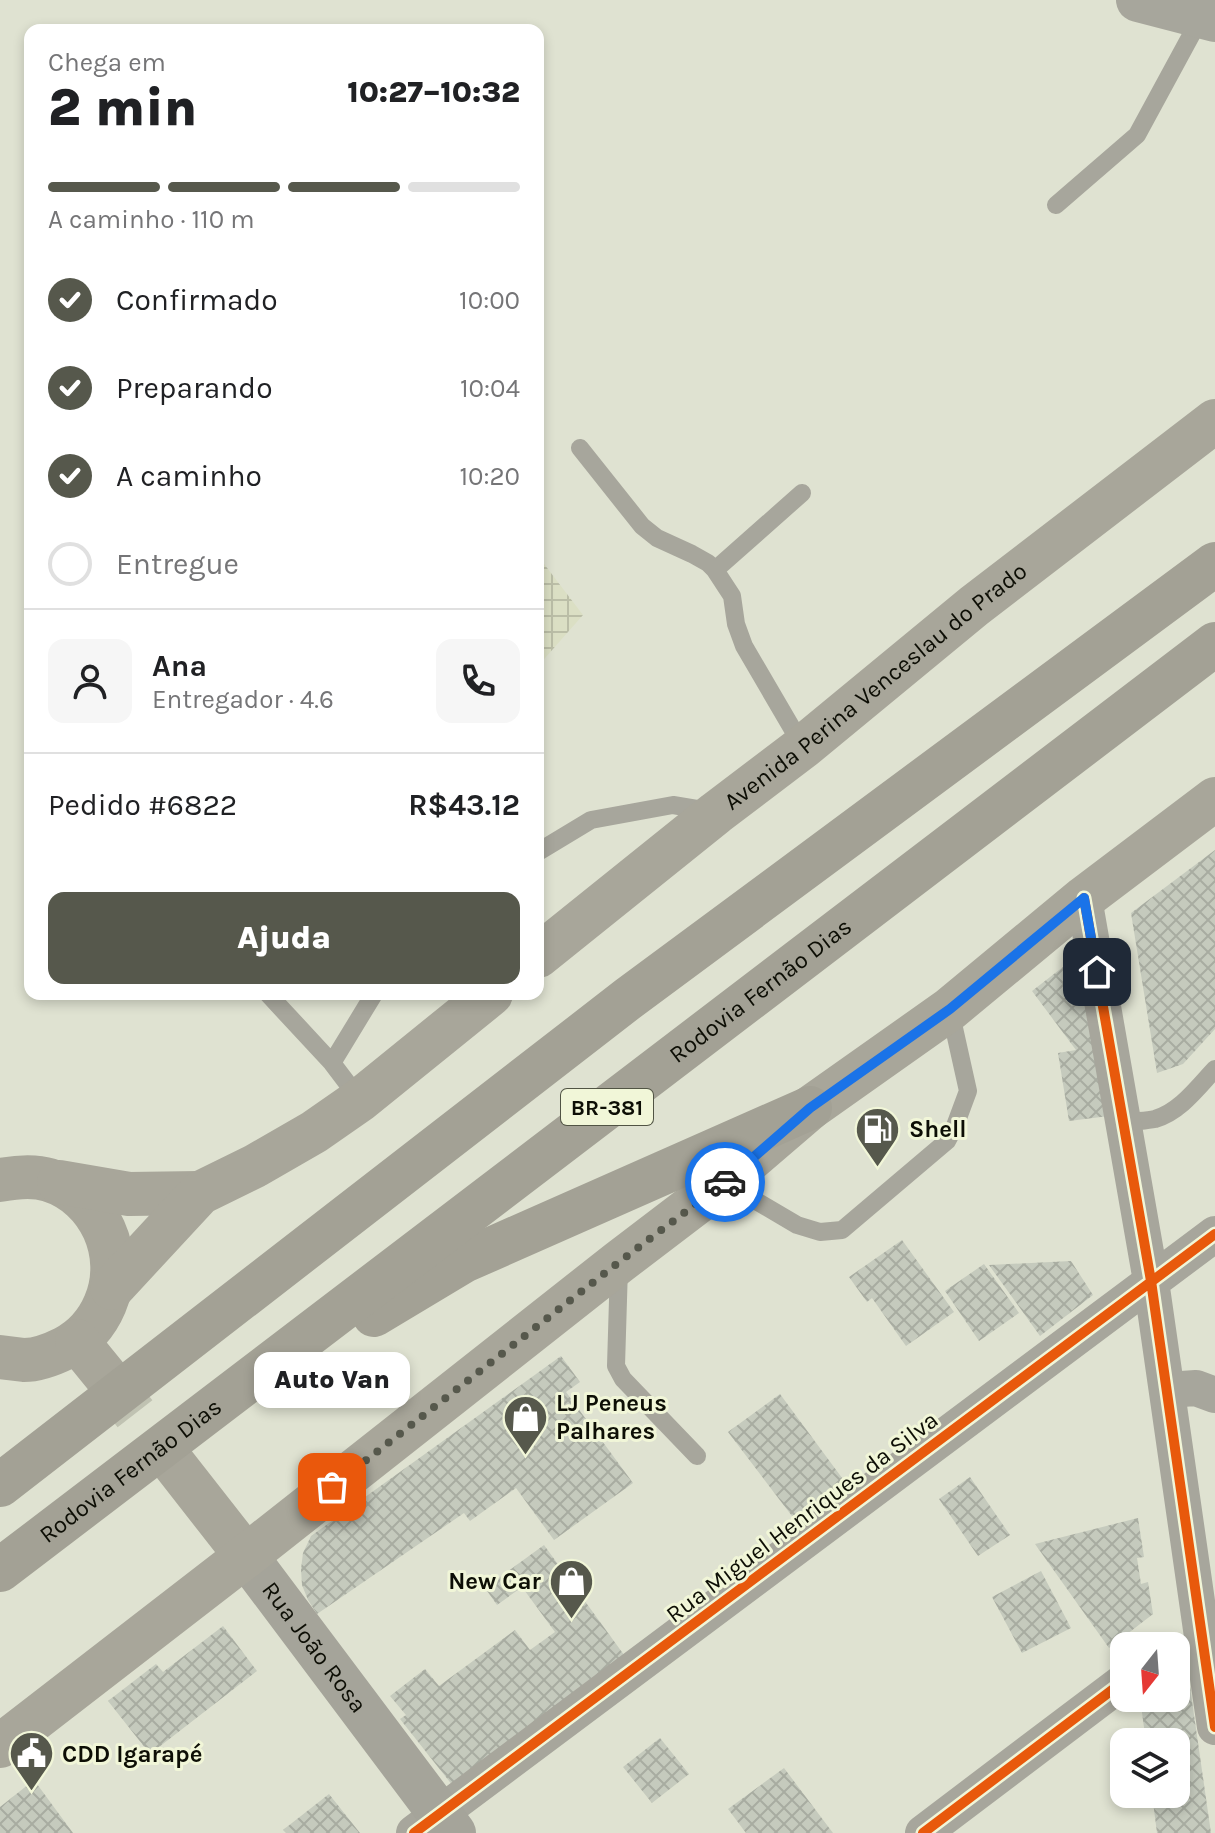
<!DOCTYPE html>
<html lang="pt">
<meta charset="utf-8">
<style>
body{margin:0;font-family:Karla,sans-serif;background:#f6f6f6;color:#202124;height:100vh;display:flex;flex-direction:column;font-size:30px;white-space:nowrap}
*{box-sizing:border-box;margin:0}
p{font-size:26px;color:#757577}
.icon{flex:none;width:44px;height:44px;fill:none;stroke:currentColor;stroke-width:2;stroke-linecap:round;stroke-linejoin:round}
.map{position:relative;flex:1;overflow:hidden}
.panel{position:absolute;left:24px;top:24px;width:520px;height:976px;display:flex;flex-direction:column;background:#fff;border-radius:16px;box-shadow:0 4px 12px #0003}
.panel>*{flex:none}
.needle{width:52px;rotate:197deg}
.tools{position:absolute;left:1110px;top:1632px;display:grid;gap:16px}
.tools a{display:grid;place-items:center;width:80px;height:80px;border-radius:16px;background:#fff;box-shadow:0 4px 12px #0003;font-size:40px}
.pin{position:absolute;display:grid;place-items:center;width:68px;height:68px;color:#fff;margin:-34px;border-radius:16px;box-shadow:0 4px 12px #0006}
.courier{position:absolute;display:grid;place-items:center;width:80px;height:80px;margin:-40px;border:6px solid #1a73e8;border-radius:50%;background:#fff;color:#222;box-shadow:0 2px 10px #0007}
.bubble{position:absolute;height:56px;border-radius:16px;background:#fff;box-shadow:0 4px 12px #0003;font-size:26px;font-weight:800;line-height:56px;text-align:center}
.head em{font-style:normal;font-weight:800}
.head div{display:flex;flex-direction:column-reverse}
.head{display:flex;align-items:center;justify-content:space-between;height:136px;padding:0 24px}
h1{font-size:52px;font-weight:800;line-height:60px}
.bar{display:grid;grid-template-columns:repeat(4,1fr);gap:12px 8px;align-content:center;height:96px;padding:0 24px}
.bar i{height:10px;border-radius:6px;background:#e0e0e0}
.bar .active{background:#56584c}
.bar p{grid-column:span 4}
.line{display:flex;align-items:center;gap:20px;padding:0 24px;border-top:2px solid #e0e0e0}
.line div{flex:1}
.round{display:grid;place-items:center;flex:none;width:84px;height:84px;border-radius:16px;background:#f6f6f6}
ol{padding:0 24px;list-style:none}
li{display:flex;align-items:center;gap:24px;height:88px}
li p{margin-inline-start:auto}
li .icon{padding:8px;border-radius:50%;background:#56584c;color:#fff;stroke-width:4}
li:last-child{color:#757577}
li i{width:44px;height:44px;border:4px solid #e0e0e0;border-radius:50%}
.button{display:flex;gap:16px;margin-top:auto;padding:16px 24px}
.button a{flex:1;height:92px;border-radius:16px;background:#56584c;color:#fff;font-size:32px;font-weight:800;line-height:92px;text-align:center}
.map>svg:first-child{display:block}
</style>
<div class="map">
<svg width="1215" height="1833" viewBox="0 0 1215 1833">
<defs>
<pattern id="industrial-grid" width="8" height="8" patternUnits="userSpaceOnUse" patternTransform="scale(2)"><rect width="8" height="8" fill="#dbdfc4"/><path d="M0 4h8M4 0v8" fill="none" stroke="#bbbea7"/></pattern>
<pattern id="building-cross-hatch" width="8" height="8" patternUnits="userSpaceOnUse" patternTransform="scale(2)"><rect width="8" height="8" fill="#c5cabd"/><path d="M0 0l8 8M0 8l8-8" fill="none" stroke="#a8aca1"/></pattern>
</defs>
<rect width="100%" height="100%" fill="#dfe2d1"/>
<path fill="url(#industrial-grid)" d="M538 556 583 615 538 666Z"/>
<path fill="url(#building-cross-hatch)" d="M1215 850V1029L1183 1064 1157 1073 1131 913Z
M1081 953 1109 1116 1069 1121 1058 1053 1076 1050 1032 991Z
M902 1240 954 1312 906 1346 872 1298 867 1302 849 1277Z
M1071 1261 1093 1295 1040 1336 989 1265Z
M984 1264 1019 1313 979 1341 945 1291Z
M561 1356 580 1382 566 1392 633 1483 554 1540 516 1488 470 1521 464 1513 317 1614 308 1600 302 1585 301 1569 303 1553 311 1536Z
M780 1394 845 1482 795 1520 728 1432Z
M970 1477 1010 1535 978 1556 939 1499Z
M1138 1518 1144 1557 1137 1558 1141 1584 1148 1582 1153 1614 1109 1648 1035 1544Z
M544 1545 627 1659 453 1786 400 1719 406 1715 390 1696 425 1669 439 1686 515 1630 530 1650 555 1632 522 1587 497 1605 485 1588Z
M1041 1571 1071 1628 1022 1653 992 1597Z
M223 1626 257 1671 150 1754 108 1701 156 1664 163 1672Z
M1180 1668 1189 1680 1211 1833H1157L1152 1794H1176V1742H1146L1140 1698H1176V1672Z
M660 1738 689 1774 652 1803 623 1767Z
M784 1768 833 1833H746L728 1809Z
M34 1780 73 1833H0V1807Z
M329 1794 360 1833H286L283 1830Z"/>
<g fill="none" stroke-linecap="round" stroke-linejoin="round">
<path stroke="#c0c2b2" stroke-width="44" stroke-dasharray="44 22" stroke-linecap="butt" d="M108 1379 174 1464"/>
<path stroke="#a7a69c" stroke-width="18" d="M1056 205 1137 135 1201 17
M580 448 642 526 657 538 692 554 708 563 715 570 732 596 736 624 744 646 803 747
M715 570 802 493
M538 852 591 820 673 805 709 811
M268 994 332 1063 360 1100
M332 1063 374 994
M1123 1123C1134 1121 1145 1121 1155 1119 1180 1112 1198 1087 1215 1069
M724 1182 797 1225 820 1232 842 1230 947 1141 955 1126 968 1091 950 1010
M619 1267 616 1366 623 1379 697 1456"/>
<path stroke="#a7a69c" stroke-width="36" d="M1084 898 1151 1281 1215 1727
M1167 1390 1196 1388 1215 1395
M414 1833 1215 1234
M923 1833 1124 1681"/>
<path stroke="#a7a69c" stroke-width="44" d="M1138 0 1215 20"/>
<path stroke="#a5a49a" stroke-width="44" id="s1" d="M246 1556 454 1833"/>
<g stroke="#a8a69a" stroke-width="44">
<path id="s2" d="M538 956 716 813 803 747 974 606 1215 421"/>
<path d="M0 1180C16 1177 33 1175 49 1180 100 1196 126 1255 105 1304 97 1323 84 1338 65 1348 53 1354 38 1360 24 1360 16 1359 8 1358 0 1357"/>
<path d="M59 1182 129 1194 200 1193"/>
<path d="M112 1288 200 1193 255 1166 314 1132 360 1100 491 994"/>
<path d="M77 1341 108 1379"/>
<path d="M174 1464 246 1556"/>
<path d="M0 1746 246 1556 619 1262 724 1182 810 1108 950 1009 1084 898 1215 799"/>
</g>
<g stroke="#a3a195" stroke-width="44">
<path d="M374 1315 464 1261 810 1108"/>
<path d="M0 1485 629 998 1215 564"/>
<path id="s3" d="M0 1570 1215 644"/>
</g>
<defs>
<path id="cycleway" d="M1084 898 1151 1281 1215 1727
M414 1833 1215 1234
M923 1833 1124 1681"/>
</defs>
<use href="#cycleway" stroke="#f1f6d8" stroke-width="15"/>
<use href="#cycleway" stroke="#e8590c" stroke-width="10"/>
</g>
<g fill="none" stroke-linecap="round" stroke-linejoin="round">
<path stroke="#56584c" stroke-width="8" stroke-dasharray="0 14.4" d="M332 1487 619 1262 725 1182"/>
<path stroke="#1a73e8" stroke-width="10" d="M725 1182 810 1108 950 1009 1084 898 1097 972"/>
</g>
<defs>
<symbol id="fuel-pin" viewBox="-11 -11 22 30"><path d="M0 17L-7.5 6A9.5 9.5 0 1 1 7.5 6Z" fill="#56584c" stroke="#f1f6d8"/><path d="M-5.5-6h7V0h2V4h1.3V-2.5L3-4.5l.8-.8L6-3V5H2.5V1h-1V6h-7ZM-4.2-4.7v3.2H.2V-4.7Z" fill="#fff"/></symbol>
<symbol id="shop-pin" viewBox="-11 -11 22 30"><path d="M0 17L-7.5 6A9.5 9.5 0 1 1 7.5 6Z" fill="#56584c" stroke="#f1f6d8"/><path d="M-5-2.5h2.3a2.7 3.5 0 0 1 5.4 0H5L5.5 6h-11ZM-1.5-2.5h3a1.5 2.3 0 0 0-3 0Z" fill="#fff"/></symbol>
<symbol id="civic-pin" viewBox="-11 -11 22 30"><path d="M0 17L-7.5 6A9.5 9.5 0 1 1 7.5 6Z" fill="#56584c" stroke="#f1f6d8"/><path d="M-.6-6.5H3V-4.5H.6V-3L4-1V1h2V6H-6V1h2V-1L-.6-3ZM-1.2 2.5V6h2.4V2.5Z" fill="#fff"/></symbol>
</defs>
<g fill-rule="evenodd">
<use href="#fuel-pin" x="852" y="1104" width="51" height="69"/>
<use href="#shop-pin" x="500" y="1392" width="51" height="69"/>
<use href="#shop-pin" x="546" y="1556" width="51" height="69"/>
<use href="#civic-pin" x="6" y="1728" width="51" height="69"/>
</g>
<g text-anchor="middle" stroke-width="6" stroke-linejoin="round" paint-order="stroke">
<rect fill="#f1f6d8" stroke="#515444" stroke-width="2" x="561" y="1089" width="92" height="36" rx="6"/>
<g font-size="22" font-weight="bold" fill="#0d0e05">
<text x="607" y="1115">BR-381</text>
</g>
<g font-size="24" fill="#0d0e05" stroke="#f1f6d8">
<text dy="8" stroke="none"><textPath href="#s2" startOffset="432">Avenida Perina Venceslau do Prado</textPath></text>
<text dy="8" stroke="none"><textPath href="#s3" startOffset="956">Rodovia Fernão Dias</textPath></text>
<text dy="8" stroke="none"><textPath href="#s3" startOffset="164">Rodovia Fernão Dias</textPath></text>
<text transform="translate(802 1517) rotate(-37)" y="8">Rua Miguel Henriques da Silva</text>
<text dy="8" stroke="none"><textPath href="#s1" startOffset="114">Rua João Rosa</textPath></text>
</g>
<g font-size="24" font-weight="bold" fill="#0d0e05" stroke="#f1f6d8" text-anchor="start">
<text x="909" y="1137">Shell</text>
<text x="556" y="1411">LJ Peneus<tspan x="556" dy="28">Palhares</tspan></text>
<text x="541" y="1589" text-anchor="end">New Car</text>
<text x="62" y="1762">CDD Igarapé</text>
</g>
</g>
</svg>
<div class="tools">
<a><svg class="needle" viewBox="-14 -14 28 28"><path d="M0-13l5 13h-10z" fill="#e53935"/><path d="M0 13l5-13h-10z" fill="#757577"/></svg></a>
<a><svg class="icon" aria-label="layers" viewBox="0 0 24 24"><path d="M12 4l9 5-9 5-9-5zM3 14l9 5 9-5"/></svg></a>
</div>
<div class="pin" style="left:332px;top:1487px;background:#ea580c"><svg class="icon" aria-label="bag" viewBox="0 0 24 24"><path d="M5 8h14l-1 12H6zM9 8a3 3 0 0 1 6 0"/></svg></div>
<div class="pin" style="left:1097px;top:972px;background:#1f2937"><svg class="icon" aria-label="home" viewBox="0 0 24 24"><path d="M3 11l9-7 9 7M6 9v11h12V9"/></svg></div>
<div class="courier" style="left:725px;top:1182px"><svg class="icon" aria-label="car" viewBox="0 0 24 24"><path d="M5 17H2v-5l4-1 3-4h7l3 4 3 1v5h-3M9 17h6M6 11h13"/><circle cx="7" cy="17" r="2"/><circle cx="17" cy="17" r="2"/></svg></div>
<div class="bubble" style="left:254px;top:1352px;width:156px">Auto Van</div>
<section class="panel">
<div class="head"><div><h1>2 min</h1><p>Chega em</p></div><em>10:27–10:32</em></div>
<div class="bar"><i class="active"></i><i class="active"></i><i class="active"></i><i></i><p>A caminho · 110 m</p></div>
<ol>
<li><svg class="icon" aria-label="check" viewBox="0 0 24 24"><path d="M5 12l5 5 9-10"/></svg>Confirmado<p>10:00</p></li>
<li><svg class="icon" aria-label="check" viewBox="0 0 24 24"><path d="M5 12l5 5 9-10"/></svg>Preparando<p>10:04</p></li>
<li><svg class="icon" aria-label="check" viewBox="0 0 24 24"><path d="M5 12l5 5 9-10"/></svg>A caminho<p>10:20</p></li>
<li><i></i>Entregue</li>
</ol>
<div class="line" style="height:144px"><a class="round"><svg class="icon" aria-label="person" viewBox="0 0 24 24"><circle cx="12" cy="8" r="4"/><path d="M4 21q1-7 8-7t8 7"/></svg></a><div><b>Ana</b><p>Entregador · 4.6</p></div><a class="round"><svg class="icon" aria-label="phone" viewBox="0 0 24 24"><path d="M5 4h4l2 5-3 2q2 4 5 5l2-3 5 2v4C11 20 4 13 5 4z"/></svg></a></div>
<div class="line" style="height:104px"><div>Pedido #6822</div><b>R$43.12</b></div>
<div class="button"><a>Ajuda</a></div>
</section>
</div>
